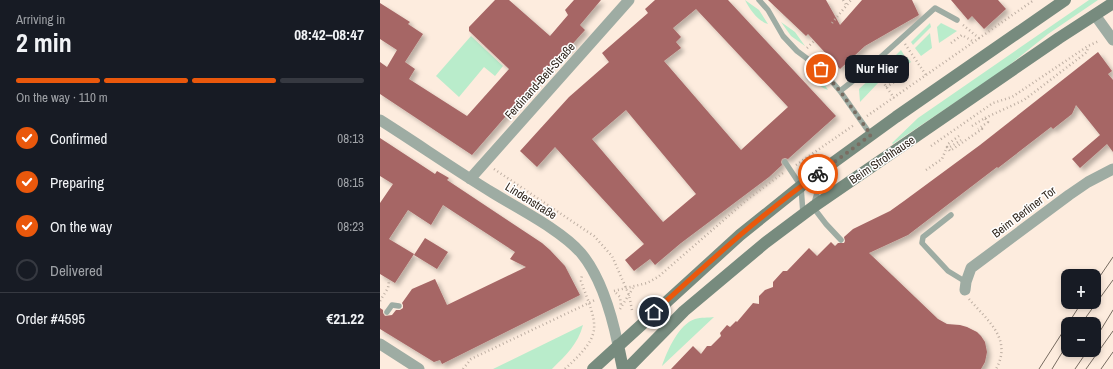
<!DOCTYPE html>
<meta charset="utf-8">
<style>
body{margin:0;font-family:"Archivo Narrow",sans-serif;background:#242831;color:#f1f3f6;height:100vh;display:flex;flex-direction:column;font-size:15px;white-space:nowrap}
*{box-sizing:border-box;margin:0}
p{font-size:13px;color:#9ea1a6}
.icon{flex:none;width:22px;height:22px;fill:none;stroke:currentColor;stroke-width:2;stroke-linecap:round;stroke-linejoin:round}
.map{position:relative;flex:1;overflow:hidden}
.details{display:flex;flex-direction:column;background:#171b24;width:380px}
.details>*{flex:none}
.tools{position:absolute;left:681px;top:269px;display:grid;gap:8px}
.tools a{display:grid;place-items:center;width:40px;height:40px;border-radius:8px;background:#171b24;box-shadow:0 2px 6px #0003;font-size:20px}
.pin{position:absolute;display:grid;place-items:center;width:34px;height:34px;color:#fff;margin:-17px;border:2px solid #fff;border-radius:50%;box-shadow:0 1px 4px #0007}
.courier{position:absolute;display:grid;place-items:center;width:40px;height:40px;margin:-20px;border:3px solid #ea580c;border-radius:50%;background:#fff;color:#222;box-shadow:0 1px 5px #0007}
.bubble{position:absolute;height:28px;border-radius:8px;background:#171b24;box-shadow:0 2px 6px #0003;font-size:13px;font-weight:700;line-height:28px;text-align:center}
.headline em{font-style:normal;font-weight:700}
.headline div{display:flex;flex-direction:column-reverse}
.headline{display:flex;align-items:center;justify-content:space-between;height:68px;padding:0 16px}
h1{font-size:26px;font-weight:700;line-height:30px}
.bar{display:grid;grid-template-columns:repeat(4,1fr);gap:6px 4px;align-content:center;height:48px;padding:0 16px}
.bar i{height:5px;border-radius:3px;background:#363941}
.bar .on{background:#ea580c}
.bar p{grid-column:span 4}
.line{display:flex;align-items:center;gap:10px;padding:0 16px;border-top:1px solid #363941}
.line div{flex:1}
ol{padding:0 16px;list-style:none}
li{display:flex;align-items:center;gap:12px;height:44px}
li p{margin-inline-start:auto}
li .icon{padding:4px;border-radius:50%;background:#ea580c;color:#fff;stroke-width:4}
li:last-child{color:#9ea1a6}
li i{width:22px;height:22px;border:2px solid #363941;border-radius:50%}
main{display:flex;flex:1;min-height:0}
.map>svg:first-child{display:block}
</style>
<main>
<section class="details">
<div class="headline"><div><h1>2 min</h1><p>Arriving in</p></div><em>08:42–08:47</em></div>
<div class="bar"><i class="on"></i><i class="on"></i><i class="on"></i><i></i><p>On the way · 110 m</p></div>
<ol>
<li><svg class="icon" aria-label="check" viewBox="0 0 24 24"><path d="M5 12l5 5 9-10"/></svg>Confirmed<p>08:13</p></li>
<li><svg class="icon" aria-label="check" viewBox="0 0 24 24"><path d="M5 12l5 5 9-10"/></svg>Preparing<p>08:15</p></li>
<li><svg class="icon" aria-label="check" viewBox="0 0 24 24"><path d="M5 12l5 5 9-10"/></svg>On the way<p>08:23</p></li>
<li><i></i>Delivered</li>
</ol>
<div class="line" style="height:52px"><div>Order #4595</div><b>€21.22</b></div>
</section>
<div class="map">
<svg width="733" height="369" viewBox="0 0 733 369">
<defs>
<filter id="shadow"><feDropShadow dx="3.5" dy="3.5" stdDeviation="2" flood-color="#0004"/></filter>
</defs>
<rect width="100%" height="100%" fill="#fdecde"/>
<path fill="#b9eccb" d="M365 0 379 10 388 24C378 21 370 10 365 0Z
M709 0H718L668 34 622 71 513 144 512 143 538 118Z
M401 22 415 32 425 46 411 36Z
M550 23 551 27 533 45 531 42Z
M561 23 577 31 559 43 557 27Z
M550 33 552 48 541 56 535 48Z
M91 36 123 66 115 76 104 67 79 97 56 76Z
M521 50 524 55 504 76 497 74Z
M527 57 531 62 509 77Z
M425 66 439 76 448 90C438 87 430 76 425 66Z
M490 79 499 82 480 102 479 89Z
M334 317 282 366C287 351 299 324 315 319 321 317 328 318 334 317Z
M203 325C198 344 186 355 172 369H113Z"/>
<path fill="#a66665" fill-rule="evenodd" filter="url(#shadow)" d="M115 0H129L170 36 188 15 185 10 194 0H221L200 25 205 30 188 49 178 56 92 155 0 94V62L7 67 17 50 0 39V3L30 22 28 24 43 34 25 62 35 69 29 79 87 116 129 69 89 31V27Z
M275 0H348L456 116 408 159 405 158 402 159 401 162 402 165 389 177 301 243 275 265 270 259 254 271 245 260 264 244 175 147 157 167 140 151 189 97 229 62 222 53 268 13 265 9ZM316 9 408 107 361 150 284 61 301 48 296 42 301 37 293 28ZM246 110 316 194 283 222 212 139Z
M388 0H446L460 25 482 0H532L539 15 485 46 460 69 428 34 426 36Z
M571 0H618L626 9 604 29 592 16 588 20Z
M718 52 732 71 728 74 733 80V152L727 144 700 168 692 159 720 135 696 105 692 114 673 129 671 127 618 168 617 167 528 235 489 253 558 319 567 324 580 325 587 327 597 332 601 336 605 342 607 352 605 362 601 369H291L313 346 321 354 327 346H331L341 336 340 333 347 325 350 327 356 321 357 322 373 303 379 304V296L385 290 393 287V282L403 271H407L429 248 437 256 451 242 455 246 458 243H464L465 241 464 237 473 229 510 211 524 201 600 145Z
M0 138 55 174 57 171 69 178 67 180 162 243 170 250 185 266 200 295 62 364 60 360 54 362 0 329V308L3 310V313L5 316 12 315 16 310H20L23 308V305L22 303 32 289 55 279 67 305 146 267 130 259 135 252 63 205 51 225 28 210 9 239 34 254 15 283 0 274V203L13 184 0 176Z
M45 238 68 252 57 269 34 255Z"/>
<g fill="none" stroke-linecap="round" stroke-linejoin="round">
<path stroke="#beafa3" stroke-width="2.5" stroke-dasharray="1 3" stroke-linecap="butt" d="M463 0 467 6
M452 23 471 0
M583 25 600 39
M571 43 582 35 594 42
M525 44 546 75
M427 48 434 41
M527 71 516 79 518 82 529 74
M492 76 501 79 514 98
M506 87 516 81
M487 116 654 0
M605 118 644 100 707 52 708 47
M592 126 605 118 608 122 598 129
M579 136 568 144 567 147H570L581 140
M551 146 613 103 632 97 708 46 719 41
M416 165 474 125
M114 169 214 236 232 256 249 295 252 310
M546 170 562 159 567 147 570 151 602 129 600 127
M234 291 267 283 278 277 368 199 403 173
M236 293 240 297 241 306
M589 299C607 320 633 339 616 369
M0 301 8 288 9 281
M240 309 253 288
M83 369 91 359 215 300
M185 369C224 333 218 328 201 281L202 275"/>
<path stroke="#9eaca3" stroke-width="5.5" d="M379 0 388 10 403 36 417 51 441 69 460 91 491 135
M460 91 483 73 555 8 577 20
M405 162 421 186 423 214
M443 172 433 207 446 224 461 240
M571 215 543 237 542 243 568 271 586 282
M7 312 12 305 19 306"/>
<path stroke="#9eaca3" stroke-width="11" d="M715 15 733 40
M0 120C38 144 75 170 113 193 139 209 181 230 201 253 221 277 232 316 238 345
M90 179 249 0
M585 290 586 282 591 268 689 195 708 182 733 169
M0 344 39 369"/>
<path stroke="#778b7e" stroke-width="12" d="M238 345 243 369
M213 369 360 235 421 186 516 117 685 0
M247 369 304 311 385 243 433 207 679 38 733 3"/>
<path stroke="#776b60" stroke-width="1" d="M714 285 733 257
M701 324 733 280
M714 341 733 310
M659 369 702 302
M672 369 688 343
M695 369 708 350
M706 369 733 331
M721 369 733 352"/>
</g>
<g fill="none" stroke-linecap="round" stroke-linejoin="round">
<path stroke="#796d62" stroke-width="4" stroke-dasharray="0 7.2" d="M438 174 491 135 460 91 441 69"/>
<path stroke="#ea580c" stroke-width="5" d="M274 312C327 264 380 215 438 174"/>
</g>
<g text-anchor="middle" stroke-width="3" stroke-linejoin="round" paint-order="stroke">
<g font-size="12" fill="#32281f" stroke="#fff">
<text transform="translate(160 81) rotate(-48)" y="4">Ferdinand-Beit-Straße</text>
<text transform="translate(502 160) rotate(-34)" y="4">Beim Strohhause</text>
<text transform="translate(151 201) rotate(32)" y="4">Lindenstraße</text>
<text transform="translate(644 212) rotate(-37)" y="4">Beim Berliner Tor</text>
</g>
</g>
</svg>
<div class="tools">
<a>+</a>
<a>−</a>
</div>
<div class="pin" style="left:441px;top:69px;background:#ea580c"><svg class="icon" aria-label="bag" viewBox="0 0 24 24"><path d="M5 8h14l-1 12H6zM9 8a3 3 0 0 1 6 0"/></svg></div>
<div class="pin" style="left:274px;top:312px;background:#1f2937"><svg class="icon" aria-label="home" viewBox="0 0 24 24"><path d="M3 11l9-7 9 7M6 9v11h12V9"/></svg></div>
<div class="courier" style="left:438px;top:174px"><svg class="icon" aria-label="bike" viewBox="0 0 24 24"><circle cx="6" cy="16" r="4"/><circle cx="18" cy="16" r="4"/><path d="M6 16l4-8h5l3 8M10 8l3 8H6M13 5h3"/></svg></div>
<div class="bubble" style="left:465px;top:55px;width:64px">Nur Hier</div>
</div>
</main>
